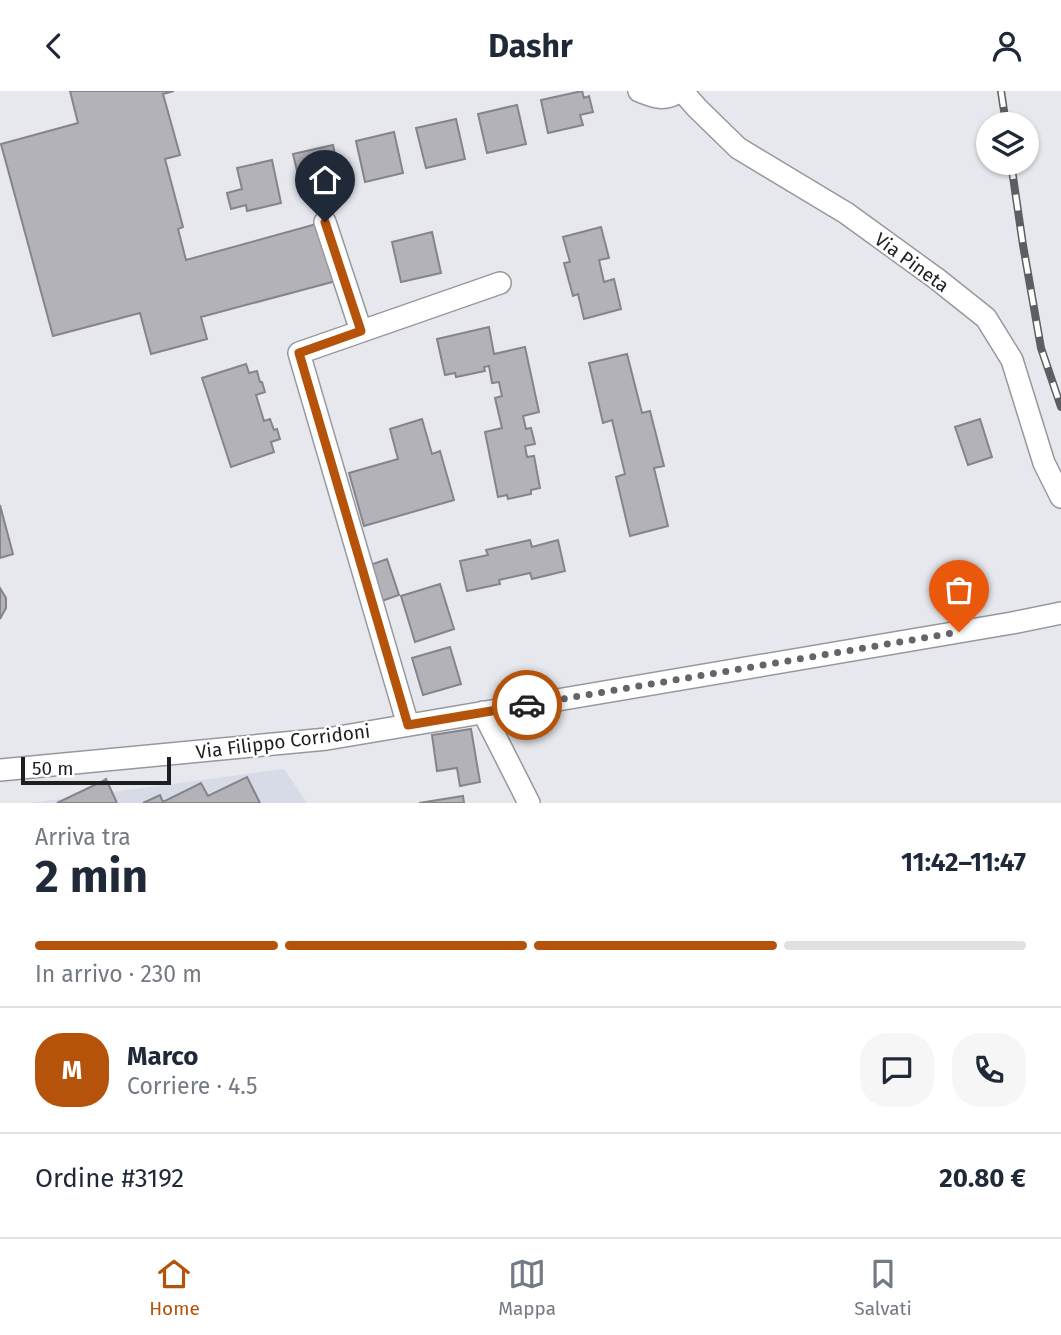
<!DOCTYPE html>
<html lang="it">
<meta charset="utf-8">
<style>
body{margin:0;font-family:"Fira Sans",sans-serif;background:#f6f6f7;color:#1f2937;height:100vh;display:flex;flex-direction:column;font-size:26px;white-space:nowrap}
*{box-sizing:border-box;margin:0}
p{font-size:23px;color:#747a83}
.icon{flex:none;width:38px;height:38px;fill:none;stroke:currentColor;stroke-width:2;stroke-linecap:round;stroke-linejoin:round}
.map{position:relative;height:712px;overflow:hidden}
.details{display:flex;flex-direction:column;background:#fff;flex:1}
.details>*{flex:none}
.buttons{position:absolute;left:976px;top:21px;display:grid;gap:14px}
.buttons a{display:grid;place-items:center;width:63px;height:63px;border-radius:50%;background:#fff;box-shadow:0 2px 5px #0004;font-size:35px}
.scale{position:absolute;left:21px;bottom:18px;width:150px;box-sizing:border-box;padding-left:7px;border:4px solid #1d1e20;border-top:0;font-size:19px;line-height:24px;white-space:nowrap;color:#1d1e20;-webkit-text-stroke:5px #fff;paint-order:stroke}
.pin{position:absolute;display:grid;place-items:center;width:60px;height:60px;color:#fff;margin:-72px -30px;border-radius:50% 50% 50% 0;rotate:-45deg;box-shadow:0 0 7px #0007}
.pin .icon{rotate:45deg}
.courier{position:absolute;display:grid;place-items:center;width:70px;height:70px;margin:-35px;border:5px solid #b45309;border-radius:50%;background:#fff;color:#222;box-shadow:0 2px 9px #0007}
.summary em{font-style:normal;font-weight:700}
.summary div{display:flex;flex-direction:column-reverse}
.summary{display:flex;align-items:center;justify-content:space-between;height:119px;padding:0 35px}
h1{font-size:46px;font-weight:700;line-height:52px}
.bar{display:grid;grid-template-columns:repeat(4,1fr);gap:10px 7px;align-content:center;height:84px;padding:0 35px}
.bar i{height:9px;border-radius:5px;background:#e0e1e3}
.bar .selected{background:#b45309}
.bar p{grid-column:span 4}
.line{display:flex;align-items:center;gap:18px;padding:0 35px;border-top:2px solid #e0e1e3}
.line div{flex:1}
.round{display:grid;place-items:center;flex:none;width:74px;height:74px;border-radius:28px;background:#f6f6f7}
header{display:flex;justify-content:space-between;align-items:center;height:91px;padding:0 35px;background:#fff;font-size:32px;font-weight:700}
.menu{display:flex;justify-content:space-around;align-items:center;height:98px;border-top:2px solid #e0e1e3;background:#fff;font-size:19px;color:#747a83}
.menu a{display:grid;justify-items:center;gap:4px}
.menu .selected{color:#b45309}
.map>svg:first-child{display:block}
</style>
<header><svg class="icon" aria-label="back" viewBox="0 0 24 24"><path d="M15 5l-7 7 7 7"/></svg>Dashr<svg class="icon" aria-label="person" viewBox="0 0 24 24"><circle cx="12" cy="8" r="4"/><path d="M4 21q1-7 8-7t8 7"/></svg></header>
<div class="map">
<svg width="1061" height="712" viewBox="0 0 1061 712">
<rect width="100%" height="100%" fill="#e6e8ee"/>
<path fill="#d7dbe8" d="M284 678 307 712H31Z"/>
<path fill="#b3b2b8" stroke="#85848a" stroke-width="2" d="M70 0H174L163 3 180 64 165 68 183 136 178 138 186 169 320 132 336 190 201 226 207 248 151 263 140 222 53 245 1 53 78 32Z
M582 0 584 7 589 5 593 21 580 24 583 34 548 42 541 9Z
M517 14 526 53 487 62 478 23Z
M456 28 465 68 426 77 416 37Z
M394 41 403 82 365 91 356 50Z
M333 54 342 96 303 105 293 63Z
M272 69 281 112 247 120 246 114 231 118 227 102 242 98 237 77Z
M601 136 609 167 599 169 604 191 614 188 621 218 584 228 578 203 573 205 564 172 570 171 563 146Z
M432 141 441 182 401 191 392 151Z
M489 236 494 263 525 256 539 321 523 325 526 338 531 337 535 353 525 355 527 366 534 365 540 397 531 399V403L508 408 507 404 498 406 485 341 502 337 495 307 502 305 499 291 492 292 489 275 484 276 485 280 456 286 455 282 445 284 437 248Z
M627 263 642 322 650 320 664 375 654 377 668 435 630 445 616 386 625 383 612 329 603 332 589 272Z
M246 273 249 282 257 280 260 291H262L265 301 256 304 264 330 270 328 274 339 277 338 280 348 271 351 274 361 231 376 202 287Z
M422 328 432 363 440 360 454 409 364 435 349 382 398 368 390 338Z
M980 328 992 366 968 374 955 336Z
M0 414 13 463 0 467Z
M530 449 532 456 558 449 565 480 532 488 530 482 499 489 500 493 467 500 460 470 488 464 486 459Z
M387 468 399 504 382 510 370 474Z
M440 493 454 538 415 551 401 505Z
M0 497 6 507V517L0 528Z
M450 556 461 593 423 604 412 567Z
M471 638 480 691 460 695 457 677 437 680 432 644Z
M247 686 260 712H143L160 704 163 711 201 692 208 705Z
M106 688 117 712H57L101 691Z
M463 705 464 712H419Z"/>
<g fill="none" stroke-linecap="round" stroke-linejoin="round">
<defs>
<path id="street" d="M639 0C655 6 664 11 680 0
M682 0 697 17 738 57 846 122 937 188 986 227 1012 269 1044 372 1061 406
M325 131 361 240
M483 621 529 712
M408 634 299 262 500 192
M0 679 327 648 1012 532 1061 522"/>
</defs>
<use href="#street" stroke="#97989e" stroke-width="24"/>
<use href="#street" stroke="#fff" stroke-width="21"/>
<defs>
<path id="rail" d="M1001 0 1006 33
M1011 72 1023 154 1041 257 1061 316"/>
</defs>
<use href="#rail" stroke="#5d5e61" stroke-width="8"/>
<use href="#rail" stroke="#fff" stroke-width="5" stroke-dasharray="16" stroke-linecap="butt"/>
</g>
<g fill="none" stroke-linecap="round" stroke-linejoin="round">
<path stroke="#636568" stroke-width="7" stroke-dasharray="0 12.6" d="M527 614 959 541"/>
<path stroke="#b45309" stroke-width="9" d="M325 131 361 240 299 262 408 634 527 614"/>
</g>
<g text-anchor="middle" stroke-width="5" stroke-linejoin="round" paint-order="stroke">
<g font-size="19" fill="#1d1e20" stroke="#fff">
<text transform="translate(912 171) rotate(36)" y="7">Via Pineta</text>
<text transform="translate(283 650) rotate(-7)" y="7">Via Filippo Corridoni</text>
</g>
</g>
</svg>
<div class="buttons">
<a><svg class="icon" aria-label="layers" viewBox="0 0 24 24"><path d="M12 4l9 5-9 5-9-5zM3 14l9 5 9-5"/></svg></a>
</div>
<div class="scale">50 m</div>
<div class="pin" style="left:959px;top:541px;background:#ea580c"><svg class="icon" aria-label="bag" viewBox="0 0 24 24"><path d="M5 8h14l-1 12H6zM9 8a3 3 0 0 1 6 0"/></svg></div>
<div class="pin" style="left:325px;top:131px;background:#1f2937"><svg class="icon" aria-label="home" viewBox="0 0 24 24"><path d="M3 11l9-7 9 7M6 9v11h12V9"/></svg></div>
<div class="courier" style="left:527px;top:614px"><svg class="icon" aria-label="car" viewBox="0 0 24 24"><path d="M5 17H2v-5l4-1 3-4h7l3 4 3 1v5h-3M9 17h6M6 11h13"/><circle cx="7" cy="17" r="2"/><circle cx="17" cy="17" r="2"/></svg></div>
</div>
<section class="details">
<div class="summary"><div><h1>2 min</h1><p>Arriva tra</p></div><em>11:42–11:47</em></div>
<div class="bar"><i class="selected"></i><i class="selected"></i><i class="selected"></i><i></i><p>In arrivo · 230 m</p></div>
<div class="line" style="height:126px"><b class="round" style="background:#b45309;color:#fff">M</b><div><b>Marco</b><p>Corriere · 4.5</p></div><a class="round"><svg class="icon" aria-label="chat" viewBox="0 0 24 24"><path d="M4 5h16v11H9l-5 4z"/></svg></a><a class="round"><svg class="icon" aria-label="phone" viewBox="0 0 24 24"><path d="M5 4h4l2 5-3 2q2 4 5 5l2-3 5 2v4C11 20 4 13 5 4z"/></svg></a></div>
<div class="line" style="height:91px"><div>Ordine #3192</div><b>20.80 €</b></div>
</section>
<nav class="menu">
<a class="selected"><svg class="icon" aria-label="home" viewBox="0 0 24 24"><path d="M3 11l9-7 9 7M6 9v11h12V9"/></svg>Home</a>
<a><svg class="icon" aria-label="map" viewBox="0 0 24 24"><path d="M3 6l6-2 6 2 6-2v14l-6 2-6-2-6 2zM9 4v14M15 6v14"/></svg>Mappa</a>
<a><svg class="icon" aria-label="saved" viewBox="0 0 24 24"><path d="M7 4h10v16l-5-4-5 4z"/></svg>Salvati</a>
</nav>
